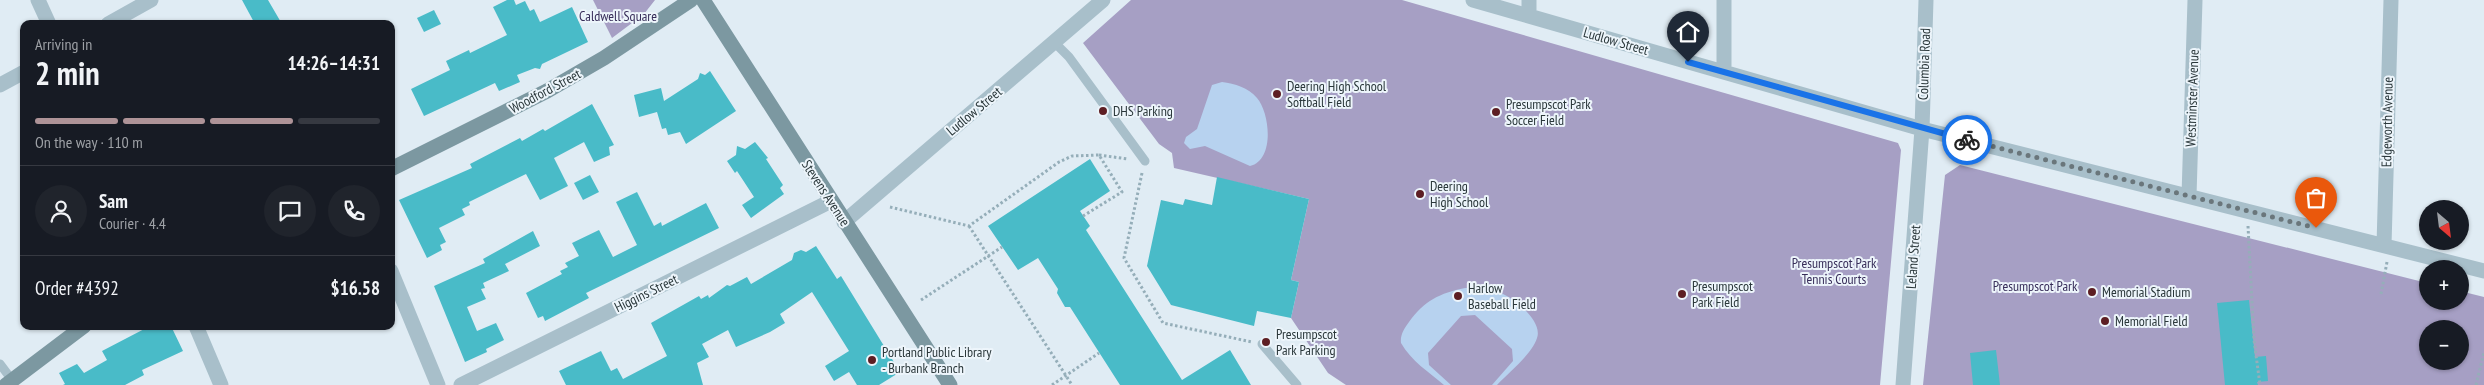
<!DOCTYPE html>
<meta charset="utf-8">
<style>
body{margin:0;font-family:"PT Sans Narrow",sans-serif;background:#20242c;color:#f1f3f6;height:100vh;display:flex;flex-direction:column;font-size:19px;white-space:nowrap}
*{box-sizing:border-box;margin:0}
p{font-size:16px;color:#9ea1a6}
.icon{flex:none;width:28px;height:28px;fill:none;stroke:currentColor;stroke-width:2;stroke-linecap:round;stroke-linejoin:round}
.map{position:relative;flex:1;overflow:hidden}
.sheet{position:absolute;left:20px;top:20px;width:375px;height:310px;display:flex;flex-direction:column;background:#171b24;border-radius:10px;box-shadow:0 1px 4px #0004}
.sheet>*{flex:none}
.needle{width:32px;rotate:152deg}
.tools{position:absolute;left:2419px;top:200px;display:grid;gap:10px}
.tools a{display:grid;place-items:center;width:50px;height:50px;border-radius:50%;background:#171b24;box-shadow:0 1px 4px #0004;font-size:25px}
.pin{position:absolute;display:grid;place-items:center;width:42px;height:42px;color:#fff;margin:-51px -21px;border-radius:50% 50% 50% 0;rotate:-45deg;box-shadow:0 0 5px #0007}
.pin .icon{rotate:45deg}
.courier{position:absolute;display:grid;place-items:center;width:50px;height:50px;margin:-25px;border:4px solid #1a73e8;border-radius:50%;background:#fff;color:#222;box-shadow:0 1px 6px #0007}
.summary em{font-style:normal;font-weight:700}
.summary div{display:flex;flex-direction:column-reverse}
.summary{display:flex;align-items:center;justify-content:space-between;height:85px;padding:0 15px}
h1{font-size:32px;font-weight:700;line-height:38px}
.bar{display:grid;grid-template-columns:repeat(4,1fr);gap:8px 5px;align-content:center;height:60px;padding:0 15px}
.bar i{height:6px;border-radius:4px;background:#363941}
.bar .selected{background:#ae9397}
.bar p{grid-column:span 4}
.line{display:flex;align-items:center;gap:12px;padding:0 15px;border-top:1px solid #363941}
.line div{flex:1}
.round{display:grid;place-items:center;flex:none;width:52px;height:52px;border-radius:26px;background:#20242c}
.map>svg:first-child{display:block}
</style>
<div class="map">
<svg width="2484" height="385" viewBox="0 0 2484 385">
<rect width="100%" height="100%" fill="#e0ecf4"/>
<path fill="#a69fc4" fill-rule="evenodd" d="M593 0H655L644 14 612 38Z
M1131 0H1402L1898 143 1901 150 1880 385H1346L1328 373 1291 318 1299 282 1291 280 1309 199 1174 168 1172 153 1159 144 1083 43Z
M1960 165 2427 283 2428 301H2460V291L2484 297V385H1923L1945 175ZM2428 329H2460V361H2428Z"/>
<path fill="#b7d2ef" d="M1222 82C1235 84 1248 87 1257 98 1270 113 1275 160 1250 166L1205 146 1190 149 1184 143 1186 137 1197 129 1212 85Z
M1465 288C1478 288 1491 289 1503 294 1516 300 1543 322 1537 338 1532 354 1509 372 1497 385H1492L1513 361 1512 349 1475 315 1461 316 1428 353 1429 365 1451 385H1444C1428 371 1412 362 1401 343 1400 335 1404 329 1409 322 1424 301 1440 293 1465 288Z"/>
<path fill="#49bbc8" d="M242 0H268L282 24H255Z
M507 0H514L516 5 525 1 530 11 534 9 540 22 572 7 588 42 542 64 540 69 535 68 517 75 520 82 499 91 495 83 424 116 411 89 450 70 446 61 469 50 470 53 507 35 493 7Z
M434 10 441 24 424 32 417 18Z
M710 71 736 111 686 144 680 132 668 135 666 128 662 129 657 112 639 117 634 95 661 88 664 101 698 79 700 73 705 75Z
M592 104 614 145 609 147 610 155 594 162 584 142 554 158 568 186 540 200 526 174 469 202 470 205 462 209 465 215 439 228 446 242 440 245 442 250 427 258 399 200 472 168 470 164 520 138 522 141 543 129 545 131Z
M755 142 768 158 766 159 783 185 780 188 784 194 751 218 742 205 754 197 737 171 735 173 727 161 736 155 737 146 745 149Z
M1090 159 1110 191 1080 211 1090 226 1086 230 1182 380 1230 350 1251 385H1120L1070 307H1065L1057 293 1058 289 1038 258 1018 270 988 226Z
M590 175 599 192 583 200 574 183Z
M1217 177 1309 199 1291 280 1299 282 1291 318 1257 311 1254 326 1171 305 1147 266 1161 200 1183 205 1185 199 1212 205Z
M637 192 654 226 661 222 662 226 706 203 719 228 586 293 589 298 545 321 543 316 538 318 526 293 562 274 560 271 568 267 565 263 579 256 572 243 599 230 613 257 637 245 616 202Z
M533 231 540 246 505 264 509 271 483 283 485 288 481 289 486 299 467 307 477 331 496 323 504 340 486 349 487 352 465 362 434 286 485 263 483 259Z
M816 246 837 279 841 276 900 372 879 385H857L849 372 834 381 825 366 849 351 812 292 780 314 785 323 770 332 736 347 728 330 702 344 709 357 697 363 703 385H566L559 371 601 351 611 371 617 368 623 379 667 356 651 323 699 296 701 299 708 295 709 298 727 285 730 286 747 277 751 284 792 260 794 253 801 250 806 252Z
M2249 300 2255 357 2266 356 2268 381 2257 382 2258 385H2225L2217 303Z
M150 326H171L183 351 142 370 144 375 125 385H63L65 384 59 373 77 364 84 373 107 360 102 351Z
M1996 350 2000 385H1973L1970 353Z"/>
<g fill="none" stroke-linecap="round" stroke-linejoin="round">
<path stroke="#95aeb9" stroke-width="3" stroke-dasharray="2.5 2.5" stroke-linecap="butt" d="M1099 155 1128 159
M1142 173 1124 258 1163 323 1252 342
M890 207 969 226 1059 162 1072 156 1099 155 1122 192 1083 216
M969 226 1072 385
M2248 226 2254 340 2260 385
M2381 294 2387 262
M921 300 1002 247
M1052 385 1099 353
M2476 385 2484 352"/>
<path stroke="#a8bfca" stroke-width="9" d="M1055 43 1069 57 1145 161
M1262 344 1297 385
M0 364 12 380"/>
<path stroke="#a8bfca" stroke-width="15" d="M38 0 49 24
M1473 0 1922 129 2484 271
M1529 16V0
M108 24 151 0
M1724 72V0
M0 85 24 72
M2189 196 2195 0
M844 222 1103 0
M2384 245 2391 0
M391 271 438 385
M196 326 221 385
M461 385 831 201
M1903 385 1922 129 1926 0"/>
<path stroke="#7c98a1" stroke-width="15" d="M703 0 950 385
M391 169 547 91 604 58 691 0
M6 385 84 326"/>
</g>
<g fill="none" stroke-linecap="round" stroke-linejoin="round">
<path stroke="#6a767b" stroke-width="5" stroke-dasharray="0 9" d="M1967 140 2316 228"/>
<path stroke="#1a73e8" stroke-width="6" d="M1688 62 1967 140"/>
</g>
<g fill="#5d1e23" stroke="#edf5fb" stroke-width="2">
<circle cx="1277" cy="94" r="5"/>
<circle cx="1103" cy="111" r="5"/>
<circle cx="1496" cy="112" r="5"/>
<circle cx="1420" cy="194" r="5"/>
<circle cx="2092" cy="292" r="5"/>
<circle cx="1682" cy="294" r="5"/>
<circle cx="1458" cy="296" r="5"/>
<circle cx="2105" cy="321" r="5"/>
<circle cx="1266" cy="342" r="5"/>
<circle cx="872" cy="360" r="5"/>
</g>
<g text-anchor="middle" stroke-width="4" stroke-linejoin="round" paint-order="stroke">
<g font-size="14" fill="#372d59" stroke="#edf5fb">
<text x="618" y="21">Caldwell Square</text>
<text x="1834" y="268">Presumpscot Park<tspan x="1834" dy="16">Tennis Courts</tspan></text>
<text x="2035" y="291">Presumpscot Park</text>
</g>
<g font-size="14" fill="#2a373a" stroke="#edf5fb">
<text transform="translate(1616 41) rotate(16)" y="5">Ludlow Street</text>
<text transform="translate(1924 64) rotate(-88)" y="5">Columbia Road</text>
<text transform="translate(545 91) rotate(-28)" y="5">Woodford Street</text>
<text transform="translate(2192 98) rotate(-88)" y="5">Westminster Avenue</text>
<text transform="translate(974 111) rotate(-40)" y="5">Ludlow Street</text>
<text transform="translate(2387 122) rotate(-89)" y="5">Edgeworth Avenue</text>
<text transform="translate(826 193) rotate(57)" y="5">Stevens Avenue</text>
<text transform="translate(1913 257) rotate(-86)" y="5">Leland Street</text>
<text transform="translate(646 293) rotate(-26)" y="5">Higgins Street</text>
</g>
<g font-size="14" fill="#2a373a" stroke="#edf5fb" text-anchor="start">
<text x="1287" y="91">Deering High School<tspan x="1287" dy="16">Softball Field</tspan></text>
<text x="1506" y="109">Presumpscot Park<tspan x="1506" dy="16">Soccer Field</tspan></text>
<text x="1113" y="116">DHS Parking</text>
<text x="1430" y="191">Deering<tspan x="1430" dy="16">High School</tspan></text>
<text x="1692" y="291">Presumpscot<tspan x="1692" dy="16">Park Field</tspan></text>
<text x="1468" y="293">Harlow<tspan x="1468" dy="16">Baseball Field</tspan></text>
<text x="2102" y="297">Memorial Stadium</text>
<text x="2115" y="326">Memorial Field</text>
<text x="1276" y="339">Presumpscot<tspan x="1276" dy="16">Park Parking</tspan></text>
<text x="882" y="357">Portland Public Library<tspan x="882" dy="16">- Burbank Branch</tspan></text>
</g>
</g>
</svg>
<div class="tools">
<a><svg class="needle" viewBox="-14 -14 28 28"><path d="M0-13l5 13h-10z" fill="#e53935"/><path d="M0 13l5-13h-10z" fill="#9ea1a6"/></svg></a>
<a>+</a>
<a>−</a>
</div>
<div class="pin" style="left:2316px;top:228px;background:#ea580c"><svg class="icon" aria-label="bag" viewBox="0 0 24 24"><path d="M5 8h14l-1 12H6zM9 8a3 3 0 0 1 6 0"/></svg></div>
<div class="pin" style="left:1688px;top:62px;background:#1f2937"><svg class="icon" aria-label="home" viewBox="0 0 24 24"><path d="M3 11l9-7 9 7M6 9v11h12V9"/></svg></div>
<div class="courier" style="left:1967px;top:140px"><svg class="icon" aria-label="bike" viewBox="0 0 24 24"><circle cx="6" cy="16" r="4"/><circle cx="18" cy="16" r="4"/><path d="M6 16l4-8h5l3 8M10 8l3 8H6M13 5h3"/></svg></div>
<section class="sheet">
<div class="summary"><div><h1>2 min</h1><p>Arriving in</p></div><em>14:26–14:31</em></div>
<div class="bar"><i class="selected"></i><i class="selected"></i><i class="selected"></i><i></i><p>On the way · 110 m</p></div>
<div class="line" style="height:90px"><a class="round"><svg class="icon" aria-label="person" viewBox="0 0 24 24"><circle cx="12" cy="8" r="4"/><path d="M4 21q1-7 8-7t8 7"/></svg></a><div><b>Sam</b><p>Courier · 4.4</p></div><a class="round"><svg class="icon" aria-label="chat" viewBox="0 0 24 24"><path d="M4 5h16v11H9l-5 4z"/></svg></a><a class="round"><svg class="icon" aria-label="phone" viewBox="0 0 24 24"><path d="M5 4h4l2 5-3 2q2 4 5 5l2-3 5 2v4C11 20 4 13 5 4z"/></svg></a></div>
<div class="line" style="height:65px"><div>Order #4392</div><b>$16.58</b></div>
</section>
</div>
